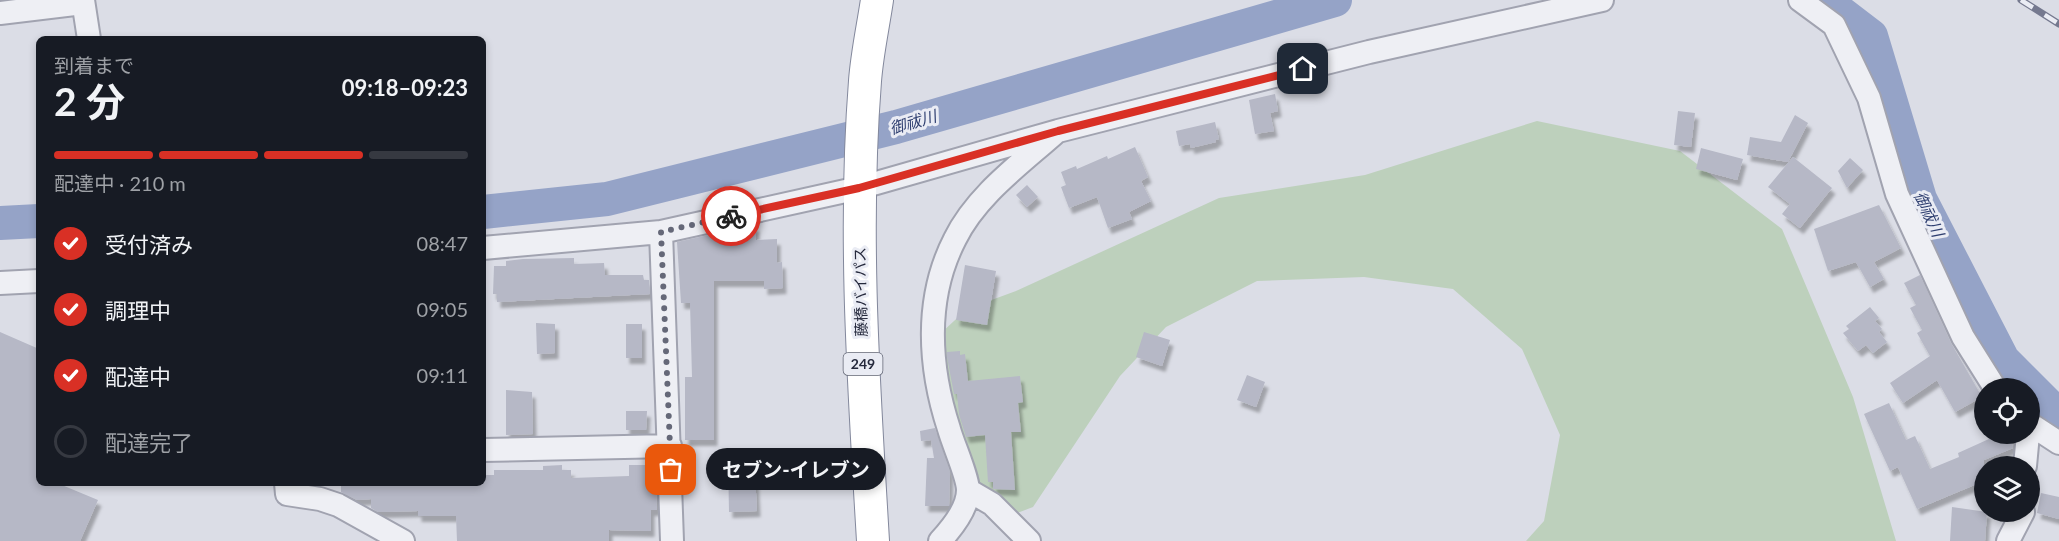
<!DOCTYPE html>
<html lang="ja">
<meta charset="utf-8">
<style>
body{margin:0;font-family:Lato,"Noto Sans JP",sans-serif;background:#20242c;color:#f1f3f6;height:100vh;display:flex;flex-direction:column;font-size:22px;white-space:nowrap}
*{box-sizing:border-box;margin:0}
p{font-size:20px;color:#9ea1a6}
.icon{flex:none;width:33px;height:33px;fill:none;stroke:currentColor;stroke-width:2;stroke-linecap:round;stroke-linejoin:round}
.map{position:relative;flex:1;overflow:hidden}
.details{position:absolute;left:36px;top:36px;width:450px;height:450px;display:flex;flex-direction:column;background:#171b24;border-radius:9px;box-shadow:0 3px 9px #0003}
.details>*{flex:none}
.fabs{position:absolute;left:1974px;top:378px;display:grid;gap:12px}
.fabs a{display:grid;place-items:center;width:66px;height:66px;border-radius:50%;background:#171b24;box-shadow:0 3px 9px #0003;font-size:30px}
.pin{position:absolute;display:grid;place-items:center;width:51px;height:51px;color:#fff;margin:-26px;border-radius:12px;box-shadow:0 3px 9px #0006}
.courier{position:absolute;display:grid;place-items:center;width:60px;height:60px;margin:-30px;border:4px solid #d93025;border-radius:50%;background:#fff;color:#222;box-shadow:0 2px 8px #0007}
.bubble{position:absolute;height:42px;border-radius:21px;background:#171b24;box-shadow:0 3px 9px #0003;font-size:20px;font-weight:700;line-height:42px;text-align:center}
.head em{font-style:normal;font-weight:700}
.head div{display:flex;flex-direction:column-reverse}
.head{display:flex;align-items:center;justify-content:space-between;height:102px;padding:0 18px}
h1{font-size:39px;font-weight:700;line-height:45px}
.bar{display:grid;grid-template-columns:repeat(4,1fr);gap:9px 6px;align-content:center;height:72px;padding:0 18px}
.bar i{height:8px;border-radius:4px;background:#363941}
.bar .current{background:#d93025}
.bar p{grid-column:span 4}
ol{padding:0 18px;list-style:none}
li{display:flex;align-items:center;gap:18px;height:66px}
li p{margin-inline-start:auto}
li .icon{padding:6px;border-radius:50%;background:#d93025;color:#fff;stroke-width:4}
li:last-child{color:#9ea1a6}
li i{width:33px;height:33px;border:3px solid #363941;border-radius:50%}
.map>svg:first-child{display:block}
</style>
<div class="map">
<svg width="2059" height="541" viewBox="0 0 2059 541">
<defs>
<filter id="shadow"><feDropShadow dx="3.5" dy="6" stdDeviation="1.5" flood-color="#0004"/></filter>
</defs>
<rect width="100%" height="100%" fill="#dbdde6"/>
<path fill="#bdd0bc" d="M1537 121 1680 151 1782 229 1853 397 1896 541H1526L1544 521 1560 435 1522 349 1453 289 1364 277 1257 281 1166 327 1120 376 1033 507 1004 518 961 472 941 333 967 309 1016 291 1219 198 1365 175Z"/>
<g fill="none" stroke-linecap="round" stroke-linejoin="round">
<path stroke="#95a3c7" stroke-width="34" d="M1831 0 1837 10 1871 36 1920 199 2003 360 2059 416
M483 212 607 199 896 127 1335 0
M0 223 39 221"/>
</g>
<path fill="#b6b8c6" filter="url(#shadow)" d="M1275 94 1278 111 1270 113 1274 131 1255 134 1249 100Z
M1678 111 1695 113 1691 147 1674 145Z
M1795 115 1808 123 1788 162 1747 155 1750 137 1781 142Z
M1215 122 1219 139 1215 140 1216 142 1191 148 1190 144 1179 146 1176 131Z
M1135 147 1148 177 1141 181 1151 201 1129 212 1132 219 1108 228 1097 197 1069 208 1061 187 1066 185 1061 172 1076 166 1077 169 1107 156 1108 159Z
M1701 148 1743 159 1737 180 1696 169Z
M1793 157 1832 188 1800 228 1782 214 1790 204 1768 187Z
M1850 158 1863 170 1847 188 1838 171Z
M1027 185 1038 197 1027 207 1016 195Z
M1879 205 1901 248 1874 262 1884 279 1870 287 1856 262 1828 271 1814 229Z
M756 225V240L777 239V263L782 262 783 288 764 289V281H714V440H685V377H692L690 303H681L677 242 713 234H737V229Z
M574 258V264L604 263 605 275H643L644 280H649L650 294 497 302V294H493L494 266H506V261L523 259Z
M965 265 996 271 987 325 956 320Z
M1920 275 1951 343 1982 397 1955 412 1937 380 1903 403 1890 383 1930 356 1917 333 1922 330 1910 308 1916 305 1904 283Z
M1870 307 1879 318 1875 321 1882 329 1879 332 1887 342 1873 353 1866 345 1858 351 1843 333 1849 329 1846 326Z
M536 323 555 324V353L537 354Z
M626 324H642V358H626Z
M0 332 39 349V483H57L98 500 80 541H0Z
M1144 332 1170 340 1162 366 1136 357Z
M960 351V355L965 354 968 381 1020 376 1023 402 1018 403 1021 432H1011L1015 490 993 489V482H988L985 435 966 437 959 414 957 394H954L947 357V352Z
M1247 375 1265 382 1256 407 1237 400Z
M506 390 532 392 533 434 506 435Z
M1889 403 1906 440 1915 436 1930 469 1959 457 1958 453 2000 434H2010L2013 448 1984 460V481L1917 509 1898 467 1890 471 1864 414Z
M626 411H647L646 430H626Z
M935 428 950 472 949 506H925L927 458H934L931 440 921 441 920 431Z
M754 456 757 511 729 512 728 457Z
M562 465V470H571V478L629 476V465H651V483H656L657 510H651V531L609 530V541H457L456 516H418V511L378 512 371 508V499L357 500 341 492V485L371 483H483V475H494V470H543V466Z
M2041 493 2059 497V519L2037 513Z
M1952 507 1987 512 1985 541H1950Z"/>
<g fill="none" stroke-linecap="round" stroke-linejoin="round">
<defs>
<path id="minor" d="M83 0 89 39
M1800 0 1834 25 1869 98 1897 194 1963 337 1995 388
M0 13 83 3
M661 232 672 541
M483 248 661 232 859 188 1058 131 1369 52 1602 0
M0 283 39 281
M2030 424 2059 443
M483 450 670 446
M2025 466 2028 434
M286 483 287 494 320 499 338 505 403 541
M968 490 992 504 1029 541
M940 541C952 528 968 508 968 490 968 477 953 444 949 429 929 368 924 299 955 239 976 196 1019 165 1054 134
M2008 541 2023 512"/>
<path id="highway" d="M873 541C864 388 853 234 865 81 867 54 873 27 877 0"/>
</defs>
<use href="#minor" stroke="#a1a3b0" stroke-width="26"/>
<use href="#highway" stroke="#83889c" stroke-width="34"/>
<use href="#minor" stroke="#eeeff4" stroke-width="22"/>
<use href="#highway" stroke="#fff" stroke-width="32"/>
<defs>
<path id="rail" d="M2021 0 2059 24"/>
</defs>
<use href="#rail" stroke="#75798f" stroke-width="7"/>
<use href="#rail" stroke="#eaecf4" stroke-width="4.5" stroke-dasharray="14" stroke-linecap="butt"/>
</g>
<g fill="none" stroke-linecap="round" stroke-linejoin="round">
<path stroke="#656878" stroke-width="6" stroke-dasharray="0 10.8" d="M671 470 661 232 731 216"/>
<path stroke="#d93025" stroke-width="8" d="M731 216 859 188 1058 131 1303 69"/>
</g>
<g text-anchor="middle" stroke-width="6" stroke-linejoin="round" paint-order="stroke">
<rect fill="#eaecf4" stroke="#606473" stroke-width="1.5" x="843.5" y="353" width="39" height="22" rx="4.5"/>
<g font-size="14" font-weight="bold" fill="#25293c">
<text x="863" y="369">249</text>
</g>
<g font-size="15" fill="#25293c" stroke="#eaecf4">
<text transform="translate(861 292) rotate(-91)" y="5">藤橋バイパス</text>
</g>
<g font-size="16" font-style="italic" fill="#2f3f70" stroke="#eaecf4">
<text transform="translate(913 122) rotate(-16)" y="6">御祓川</text>
<text transform="translate(1929 214) rotate(65)" y="6">御祓川</text>
</g>
</g>
</svg>
<div class="fabs">
<a><svg class="icon" aria-label="locate" viewBox="0 0 24 24"><circle cx="12" cy="12" r="6"/><path d="M12 2v4M12 18v4M2 12h4M18 12h4"/></svg></a>
<a><svg class="icon" aria-label="layers" viewBox="0 0 24 24"><path d="M12 4l9 5-9 5-9-5zM3 14l9 5 9-5"/></svg></a>
</div>
<div class="pin" style="left:671px;top:470px;background:#ea580c"><svg class="icon" aria-label="bag" viewBox="0 0 24 24"><path d="M5 8h14l-1 12H6zM9 8a3 3 0 0 1 6 0"/></svg></div>
<div class="pin" style="left:1303px;top:69px;background:#1f2937"><svg class="icon" aria-label="home" viewBox="0 0 24 24"><path d="M3 11l9-7 9 7M6 9v11h12V9"/></svg></div>
<div class="courier" style="left:731px;top:216px"><svg class="icon" aria-label="bike" viewBox="0 0 24 24"><circle cx="6" cy="16" r="4"/><circle cx="18" cy="16" r="4"/><path d="M6 16l4-8h5l3 8M10 8l3 8H6M13 5h3"/></svg></div>
<div class="bubble" style="left:706px;top:448px;width:180px">セブン-イレブン</div>
<section class="details">
<div class="head"><div><h1>2 分</h1><p>到着まで</p></div><em>09:18–09:23</em></div>
<div class="bar"><i class="current"></i><i class="current"></i><i class="current"></i><i></i><p>配達中 · 210 m</p></div>
<ol>
<li><svg class="icon" aria-label="check" viewBox="0 0 24 24"><path d="M5 12l5 5 9-10"/></svg>受付済み<p>08:47</p></li>
<li><svg class="icon" aria-label="check" viewBox="0 0 24 24"><path d="M5 12l5 5 9-10"/></svg>調理中<p>09:05</p></li>
<li><svg class="icon" aria-label="check" viewBox="0 0 24 24"><path d="M5 12l5 5 9-10"/></svg>配達中<p>09:11</p></li>
<li><i></i>配達完了</li>
</ol>
</section>
</div>
